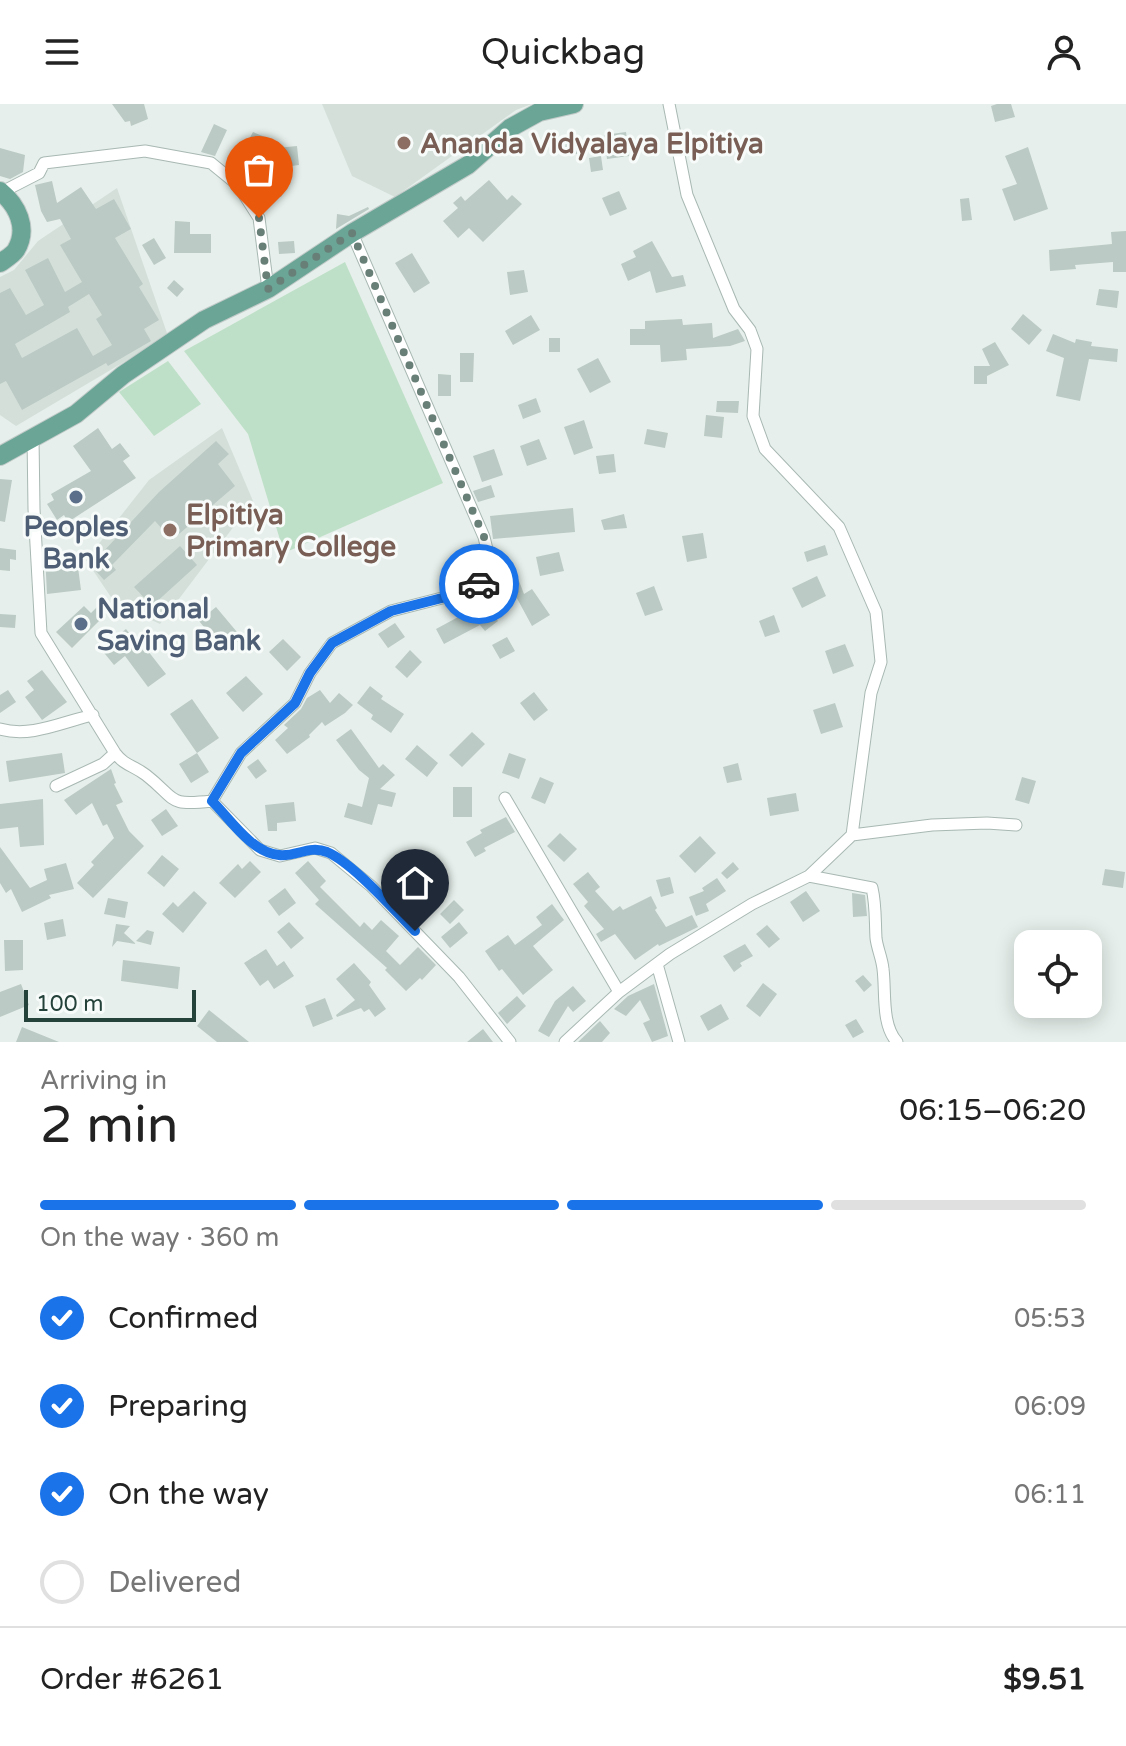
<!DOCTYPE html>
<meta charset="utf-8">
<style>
body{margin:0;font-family:"Varela Round",sans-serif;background:#f2f2f2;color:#222;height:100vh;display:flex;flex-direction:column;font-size:30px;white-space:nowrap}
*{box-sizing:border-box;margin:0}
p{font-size:26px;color:#767676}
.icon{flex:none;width:44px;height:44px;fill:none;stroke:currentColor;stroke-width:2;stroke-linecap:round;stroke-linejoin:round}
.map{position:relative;height:938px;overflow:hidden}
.details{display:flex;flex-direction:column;background:#fff;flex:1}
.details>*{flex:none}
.buttons{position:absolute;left:1014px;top:826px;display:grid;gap:16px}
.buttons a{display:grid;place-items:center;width:88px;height:88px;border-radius:16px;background:#fff;box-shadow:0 4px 20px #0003;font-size:40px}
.scale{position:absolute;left:24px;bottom:20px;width:172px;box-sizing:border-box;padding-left:8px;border:4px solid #24423a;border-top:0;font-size:22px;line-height:28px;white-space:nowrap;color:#24423a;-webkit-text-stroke:6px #f7fbf9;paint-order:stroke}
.pin{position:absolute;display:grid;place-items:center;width:68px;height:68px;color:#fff;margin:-82px -34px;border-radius:50% 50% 50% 0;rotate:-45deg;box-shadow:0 0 8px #0007}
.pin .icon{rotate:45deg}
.courier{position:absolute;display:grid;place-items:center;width:80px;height:80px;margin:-40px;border:6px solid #1a73e8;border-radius:50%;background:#fff;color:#222;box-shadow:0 2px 10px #0007}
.headline em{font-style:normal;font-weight:600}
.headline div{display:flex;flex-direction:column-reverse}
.headline{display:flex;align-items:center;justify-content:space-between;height:136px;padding:0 40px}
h1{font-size:52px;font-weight:600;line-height:60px}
.bar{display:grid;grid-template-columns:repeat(4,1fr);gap:12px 8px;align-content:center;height:96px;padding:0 40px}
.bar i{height:10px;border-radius:6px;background:#e0e0e0}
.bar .selected{background:#1a73e8}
.bar p{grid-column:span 4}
.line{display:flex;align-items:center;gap:20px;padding:0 40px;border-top:2px solid #e0e0e0}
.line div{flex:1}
ol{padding:0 40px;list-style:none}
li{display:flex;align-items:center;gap:24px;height:88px}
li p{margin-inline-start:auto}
li .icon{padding:8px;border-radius:50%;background:#1a73e8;color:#fff;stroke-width:4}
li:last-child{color:#767676}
li i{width:44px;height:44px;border:4px solid #e0e0e0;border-radius:50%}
header{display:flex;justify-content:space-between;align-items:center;height:104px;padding:0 40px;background:#fff;font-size:36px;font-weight:600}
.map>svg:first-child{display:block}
</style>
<header><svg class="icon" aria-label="menu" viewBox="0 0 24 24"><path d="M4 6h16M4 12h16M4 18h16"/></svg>Quickbag<svg class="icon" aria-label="person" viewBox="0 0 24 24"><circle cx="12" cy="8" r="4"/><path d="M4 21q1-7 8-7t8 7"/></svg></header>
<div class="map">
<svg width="1126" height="938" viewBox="0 0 1126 938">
<rect width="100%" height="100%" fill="#e6efeb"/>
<path fill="#d4dfda" d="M322 0H532L516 6 395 93 352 72Z
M117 84 168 232 16 322 0 311V173L14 166 38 137Z
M222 324 253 397 160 520 115 499 86 456 149 376Z"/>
<path fill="#bfe0c8" d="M345 158 443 379 284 449 248 330 184 247Z
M168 257 201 300 154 332 119 288Z"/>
<path fill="#bbcac4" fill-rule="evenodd" d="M112 0H144L148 15 131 22 130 17 125 18Z
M997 0H1011L1015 13 995 18 991 2Z
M214 20 227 26 215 52 201 48Z
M253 28 265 33 262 39 277 44 297 42 299 61 276 64 275 54 259 48 252 62 238 55Z
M626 28 629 52 607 55 604 31Z
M566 38 577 39V50L565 49Z
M1028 43 1048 105 1014 117 1002 85 1017 80 1005 52Z
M0 44 25 51 23 68 10 75 0 72Z
M601 52 603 66 591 68 589 54Z
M273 75 286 81 281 93 268 88Z
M489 76 507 96 512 91 522 100 483 138 469 124 458 134 443 117 458 104 453 99 461 92 465 97Z
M52 77 57 99 81 83 96 105 114 95 131 125 115 134 143 180 139 183 159 216 144 225 151 237 108 262 106 259 22 306 6 277 0 280V189L10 184 26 211 44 201 25 166 48 154 65 188 82 178 60 141 71 135 60 115 47 118 41 107 35 81ZM89 190 102 211 96 215 112 241 93 252 77 224 22 254 15 240 70 208 68 203Z
M619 87 627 105 610 112 602 94Z
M969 94 972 116 962 117 960 95Z
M368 103 369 105 336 125 337 110 349 112Z
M175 117 190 118V130H211V149H174Z
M1126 127V168H1113V158L1075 161 1076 165 1050 167 1049 146 1112 140 1111 128Z
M154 134 166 154 154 161 142 141Z
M294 137 295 149 279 150 278 138Z
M652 137 672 173 683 171 686 182 656 189 650 167 628 177 621 160 636 153 633 147Z
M412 149 430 179 414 189 395 159Z
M524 166 528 188 510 191 507 168Z
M174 176 184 185 177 193 167 184Z
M1099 185 1119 187 1117 204 1096 201Z
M1023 210 1042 226 1029 241 1011 225Z
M531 211 540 226 513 241 505 227Z
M682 215 683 221 712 219 713 234 738 225 745 237 730 242 686 245 687 256 661 258 660 241H630V225H645V217Z
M1053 230 1075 239 1076 235 1092 238 1091 242 1118 245 1117 258 1089 255 1080 297 1056 292 1064 254 1046 247Z
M549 234H560V248H549Z
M995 238 1009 261 987 272V280H974V262H990L982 245Z
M460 249H474L473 278H460Z
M598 254 611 278 590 289 577 265Z
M438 270 451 271V292H438Z
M536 294 541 308 523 315 518 301Z
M717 297H739L738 309 716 308Z
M706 311 724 313 722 334 704 332Z
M584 316 593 344 574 351 564 323Z
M98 324 112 345 120 339 130 352 123 357 136 374 68 418 64 411 57 416 47 400 54 396 51 390 91 367 73 342Z
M647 325 668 329 665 344 644 340Z
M539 335 547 355 527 362 520 342Z
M216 337 229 350 218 360 235 382 172 436 155 417 112 461 116 466 104 476 86 456 99 445 102 449 159 388Z
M494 345 503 371 482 378 473 352Z
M614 350 616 368 599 370 596 352Z
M0 375 12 376 5 418 0 417Z
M491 381 495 393 478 398 473 387Z
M573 404 575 428 493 435 490 412Z
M624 410 627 424 604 426 601 416Z
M703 429 707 454 687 458 682 432Z
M825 441 828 451 807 458 804 448Z
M180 442 197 461 152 502 134 483Z
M0 444 16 446V456L10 455V467L0 466Z
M76 448 81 486 47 490 45 451Z
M559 448 564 467 540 472 536 453Z
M514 464 524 490 532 485 550 511 532 522 513 487 509 488 502 468Z
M817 472 826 492 802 504 792 484Z
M654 482 663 506 645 512 636 489Z
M483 497 498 517 485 527 480 521 444 540 436 525 460 512 461 514Z
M84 502 91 509 97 503 105 511 72 544 56 528Z
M216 503 242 534 225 548 199 517Z
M0 510 16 511 15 524 0 523Z
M774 511 780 528 765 533 759 517Z
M395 519 405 533 388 544 378 530Z
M126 525 145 549 148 547 166 570 148 583 125 552 114 561 101 545Z
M507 533 515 547 500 555 492 541Z
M283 535 301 553 287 567 269 548Z
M845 540 854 562 833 570 825 547Z
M410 546 422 558 407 574 395 563Z
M42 566 67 598 42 616 25 593 34 586 27 577Z
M246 572 263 590 243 608 226 589Z
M370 582 383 592 381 595 404 610 391 629 371 615 373 611 357 599Z
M8 586 16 598 0 609V591Z
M320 586 330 599 339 589 353 601 345 609 325 622 322 618 309 631 310 633 287 650 275 636 288 624 284 621 301 605 307 594Z
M534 588 548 606 534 617 520 599Z
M192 595 219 634 197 649 170 610Z
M835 599 843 623 821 630 813 606Z
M351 625 379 664 383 660 395 671 380 685 396 689 392 703 378 700 372 721 344 713 348 699 362 703 369 674 359 666 336 636Z
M472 628 485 640 462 663 449 651Z
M417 641 438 659 427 673 405 655Z
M62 649 65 669 9 678 6 657Z
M197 649 209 668 191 679 179 660Z
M509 649 526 655 519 675 502 669Z
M258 655 267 667 256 675 247 663Z
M738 659 742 676 727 679 723 663Z
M111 665 116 679 114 680 123 698 116 701 129 727 144 742 93 794 77 779 94 761 91 758 114 734 107 720 103 722 92 699 76 711 64 696Z
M540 673 554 679 545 700 531 694Z
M1022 673 1036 677 1029 700 1015 696Z
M453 683H472V713H453Z
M796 689 799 707 770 712 767 694Z
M43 695 44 741 20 743 18 723 0 725V700Z
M294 698 296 717 277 719V727H268L265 701Z
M166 705 178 722 162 732 151 716Z
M506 713 515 728 484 744 486 747 475 753 466 738 482 729 480 726Z
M560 729 577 745 564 758 547 742Z
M700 732 716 749 695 769 679 752Z
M0 743 30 784 47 776 44 765 66 759 74 785 49 791 51 794 22 808 11 785 6 789 0 779Z
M162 751 179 765 164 783 147 769Z
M250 757 261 768 235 794 219 779 238 760 242 765Z
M308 757 326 777 320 783 360 823 364 818 372 826 381 816 399 832 386 847 400 861 418 843 436 861 422 876 420 874 406 887 385 866 387 864 315 800 319 796 295 769Z
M733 758 739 765 727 775 721 769Z
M1105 765 1125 768 1123 784 1102 781Z
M588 768 600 783 595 787 613 807 620 802 623 806 651 792 657 804 655 806 666 823 692 811 698 823 659 842 658 840 635 856 615 830 601 838 596 830 604 825 584 802 588 798 573 780Z
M670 773 674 789 661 793 656 776Z
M717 774 726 787 706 800 709 807 696 812 689 793 704 787 702 784Z
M285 784 296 799 279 812 268 797Z
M194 787 207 799 183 829 162 810 173 798 178 803Z
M806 787 820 807 803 818 790 798Z
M852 789 865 791 867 812 853 813Z
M108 794 128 798 125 814 104 810Z
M454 796 464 806 450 820 440 810Z
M552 800 564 816 533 842 553 866 523 891 502 865 499 867 485 847 508 831 515 841 542 821 536 813Z
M63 815 66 832 47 836 44 819Z
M289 818 304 834 291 845 277 828Z
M459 818 468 829 450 844 441 833Z
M116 820 130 822 124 829 136 840 117 837 112 843Z
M767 821 780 835 769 844 756 830Z
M147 826 154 828 151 841 136 837Z
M4 836H23V866L5 867Z
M745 840 753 852 740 859 742 862 734 868 723 852Z
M266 845 277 862 284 857 294 872 274 885 268 876 260 882 244 859Z
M123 856 180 863 178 885 121 877Z
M354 859 371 878 369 881 386 905 375 913 369 905 364 908 361 904 337 913 336 911 355 896 336 875Z
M863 871 872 881 864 888 855 877Z
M763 879 777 890 760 913 746 902Z
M21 880 29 901 0 913V888Z
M654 880 668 932 652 938 643 919 650 916 640 896 626 912 614 905 628 892Z
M573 882 586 897 573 908 568 902 549 933 538 927 555 897Z
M517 892 526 902 507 920 498 909Z
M325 894 333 915 313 923 305 902Z
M721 900 729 915 708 927 700 912Z
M209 906 249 938H217L197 922Z
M856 915 864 928 853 934 845 921Z
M600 917 610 929 602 938H578Z
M22 923 59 938H16Z
M483 925 493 938H467Z"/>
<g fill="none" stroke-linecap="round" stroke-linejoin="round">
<defs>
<path id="street" d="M669 0 687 91 734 205 750 226 757 245 753 312 765 345 839 423 876 508 881 558 871 589 852 731
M2 88 39 69 44 59 145 47 211 59 238 81 259 114 268 185
M33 333 34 405 41 529 115 649C125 662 133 661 146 671 178 696 166 702 212 697L260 746 280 752 315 744 331 749 371 782 459 873 510 938
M0 625C31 634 62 618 93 611
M56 682 103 660 115 649
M505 694 619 888
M212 697 241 649 295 599 310 569 332 539 391 507 442 494 494 474 484 433 352 129
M809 772 872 784C876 801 875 816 876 834 877 844 882 854 883 865 886 888 881 920 897 938
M657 860 679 938
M565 938 619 888 670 850 752 800 809 772 852 731 932 721 987 719 1016 721"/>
<path id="primary" d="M0 87C17 101 29 124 16 146 13 151 4 156 0 159
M0 352 76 310 123 271 204 216 268 185 352 129 468 61 510 24 539 8 574 0"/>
</defs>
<use href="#street" stroke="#a8b8b2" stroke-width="13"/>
<use href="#primary" stroke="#c2cac8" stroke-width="20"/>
<use href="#street" stroke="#fff" stroke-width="11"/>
<use href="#primary" stroke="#6aa596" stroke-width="18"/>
</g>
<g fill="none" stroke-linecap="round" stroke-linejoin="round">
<path stroke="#687f78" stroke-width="8" stroke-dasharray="0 14.4" d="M259 114 268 185 352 129 484 433 494 474 479 480"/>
<path stroke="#1a73e8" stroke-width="10" d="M415 827C394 806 353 759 327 748 309 741 296 753 279 751 252 749 230 715 212 697L241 649 295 599 310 569 332 539 391 507 442 494 479 480"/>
</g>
<g fill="#8d6e63" stroke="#f7fbf9" stroke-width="3">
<circle cx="404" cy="39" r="8"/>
<circle cx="170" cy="426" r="8"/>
</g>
<g fill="#5c6f8a" stroke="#f7fbf9" stroke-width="3">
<circle cx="76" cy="393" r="8"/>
<circle cx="81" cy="520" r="8"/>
</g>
<g text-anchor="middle" stroke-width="6" stroke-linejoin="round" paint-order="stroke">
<g font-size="28" font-weight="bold" fill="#785e54" stroke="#f7fbf9" text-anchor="start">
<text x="420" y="49">Ananda Vidyalaya Elpitiya</text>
<text x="186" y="420">Elpitiya<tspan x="186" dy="32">Primary College</tspan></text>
</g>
<g font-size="28" font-weight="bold" fill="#4e5e75" stroke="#f7fbf9">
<text x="76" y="432">Peoples<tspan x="76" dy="32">Bank</tspan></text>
<text x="97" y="514" text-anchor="start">National<tspan x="97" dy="32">Saving Bank</tspan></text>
</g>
</g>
</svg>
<div class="buttons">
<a><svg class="icon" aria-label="locate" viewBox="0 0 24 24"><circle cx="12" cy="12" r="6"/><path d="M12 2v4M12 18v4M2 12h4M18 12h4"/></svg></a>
</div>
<div class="scale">100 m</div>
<div class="pin" style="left:259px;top:114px;background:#ea580c"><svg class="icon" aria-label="bag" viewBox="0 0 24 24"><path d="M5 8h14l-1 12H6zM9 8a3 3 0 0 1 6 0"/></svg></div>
<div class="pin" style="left:415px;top:827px;background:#1f2937"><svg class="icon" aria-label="home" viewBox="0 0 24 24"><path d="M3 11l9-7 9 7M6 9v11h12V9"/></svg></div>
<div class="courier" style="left:479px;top:480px"><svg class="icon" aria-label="car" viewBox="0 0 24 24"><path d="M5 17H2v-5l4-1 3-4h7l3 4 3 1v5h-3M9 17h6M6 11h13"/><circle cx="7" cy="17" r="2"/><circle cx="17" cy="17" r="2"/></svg></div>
</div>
<section class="details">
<div class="headline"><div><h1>2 min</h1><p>Arriving in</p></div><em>06:15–06:20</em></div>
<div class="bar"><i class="selected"></i><i class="selected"></i><i class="selected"></i><i></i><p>On the way · 360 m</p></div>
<ol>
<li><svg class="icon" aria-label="check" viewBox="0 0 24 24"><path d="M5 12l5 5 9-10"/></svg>Confirmed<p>05:53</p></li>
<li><svg class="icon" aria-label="check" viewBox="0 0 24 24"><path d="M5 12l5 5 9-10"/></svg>Preparing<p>06:09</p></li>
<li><svg class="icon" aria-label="check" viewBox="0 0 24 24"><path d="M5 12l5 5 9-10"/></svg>On the way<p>06:11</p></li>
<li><i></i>Delivered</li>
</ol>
<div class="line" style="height:104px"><div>Order #6261</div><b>$9.51</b></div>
</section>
